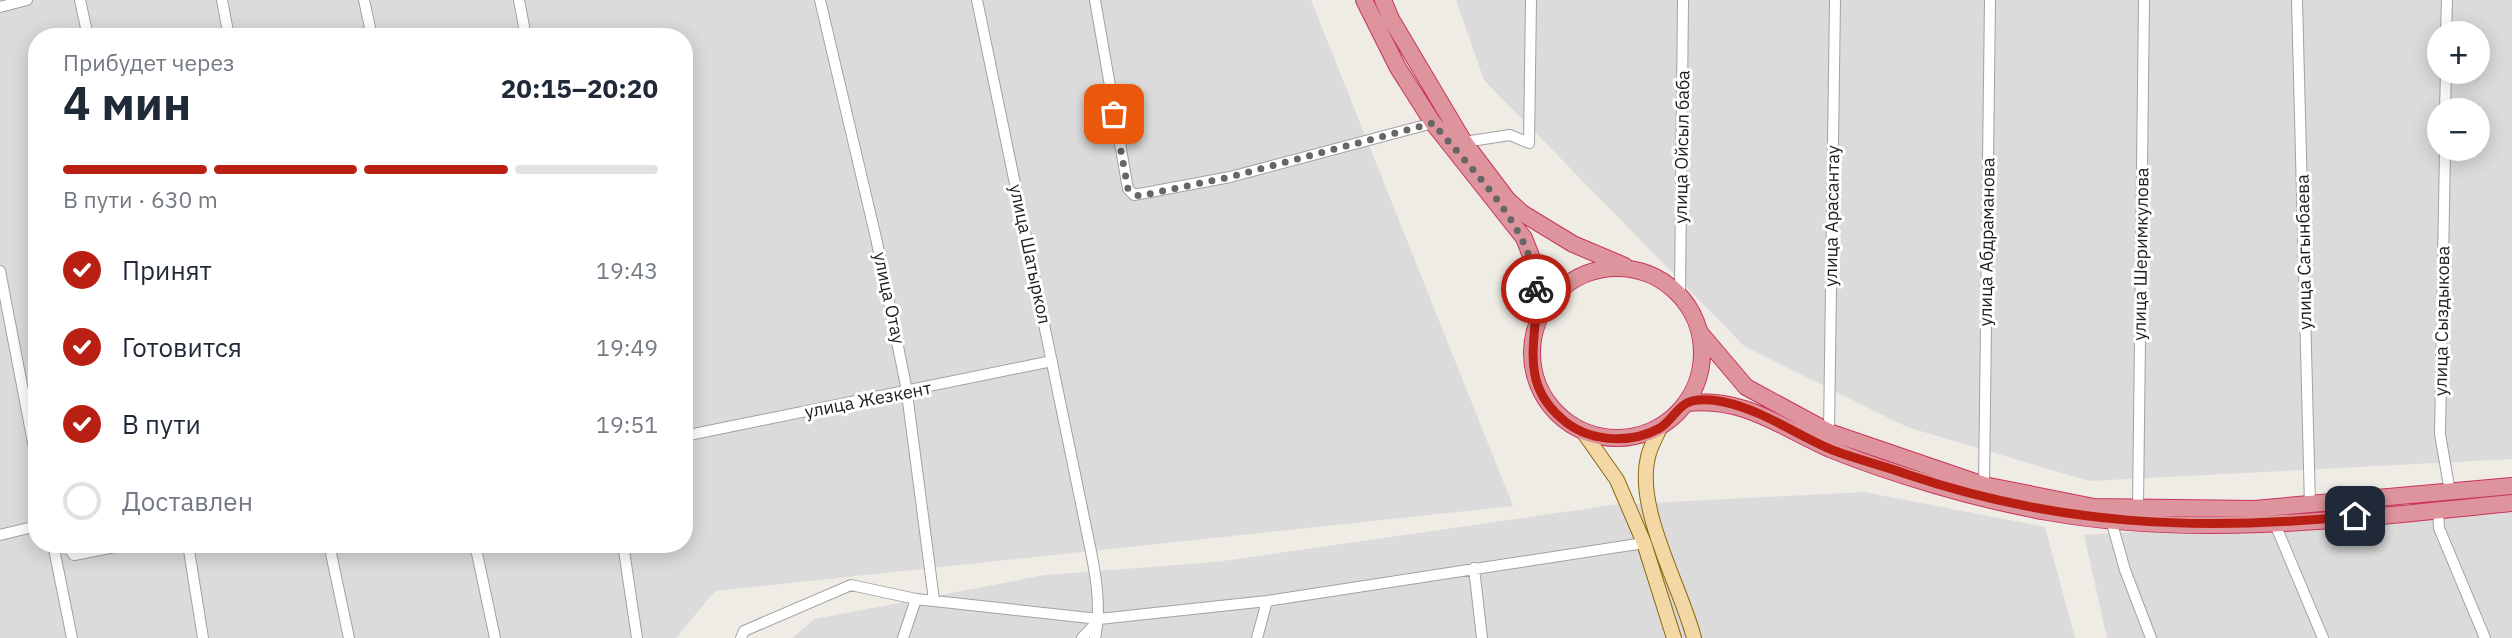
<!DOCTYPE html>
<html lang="ru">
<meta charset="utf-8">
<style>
body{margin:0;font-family:"IBM Plex Sans",sans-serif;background:#f6f6f7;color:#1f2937;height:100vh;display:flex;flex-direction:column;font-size:26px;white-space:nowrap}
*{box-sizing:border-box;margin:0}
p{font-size:23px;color:#747a83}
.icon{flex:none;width:38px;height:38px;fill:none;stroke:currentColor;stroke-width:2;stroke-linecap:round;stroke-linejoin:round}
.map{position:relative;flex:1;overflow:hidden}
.side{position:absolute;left:28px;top:28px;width:665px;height:525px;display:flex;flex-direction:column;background:#fff;border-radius:28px;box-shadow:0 4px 18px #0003}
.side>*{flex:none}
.fabs{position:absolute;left:2427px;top:21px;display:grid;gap:14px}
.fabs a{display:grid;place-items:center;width:63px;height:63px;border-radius:50%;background:#fff;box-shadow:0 4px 18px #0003;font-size:35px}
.pin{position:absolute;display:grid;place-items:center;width:60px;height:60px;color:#fff;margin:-30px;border-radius:14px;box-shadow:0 4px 10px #0006}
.courier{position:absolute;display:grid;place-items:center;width:70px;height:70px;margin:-35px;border:5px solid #b91f13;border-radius:50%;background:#fff;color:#222;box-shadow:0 2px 9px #0007}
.head em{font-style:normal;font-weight:800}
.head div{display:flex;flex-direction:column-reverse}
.head{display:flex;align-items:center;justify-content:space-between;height:119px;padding:0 35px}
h1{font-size:46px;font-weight:800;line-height:52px}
.bar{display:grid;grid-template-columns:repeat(4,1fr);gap:10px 7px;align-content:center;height:84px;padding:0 35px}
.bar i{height:9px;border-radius:5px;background:#e0e1e3}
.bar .on{background:#b91f13}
.bar p{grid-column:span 4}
ol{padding:0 35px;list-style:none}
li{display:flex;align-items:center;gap:21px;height:77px}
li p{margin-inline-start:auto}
li .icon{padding:7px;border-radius:50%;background:#b91f13;color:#fff;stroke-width:4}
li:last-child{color:#747a83}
li i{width:38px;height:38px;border:4px solid #e0e1e3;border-radius:50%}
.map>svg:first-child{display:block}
</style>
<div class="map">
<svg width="2512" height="638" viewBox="0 0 2512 638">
<rect width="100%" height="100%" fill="#eeece5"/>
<path fill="#dcdbdb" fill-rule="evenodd" d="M0 0H1311L1513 506 715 591 676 638H0ZM37 37H684V544H37Z
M1456 0H2512V459L2089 481 1907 427 1744 346 1484 80ZM2440 33H2478V72H2440ZM2440 110H2478V149H2440Z
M1864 492 2045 527 2075 638H792L815 619 1045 575 1216 562 1613 505Z
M2512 508V638H2107L2084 535Z"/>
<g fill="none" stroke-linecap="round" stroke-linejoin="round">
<defs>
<path id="minor" d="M80 0 88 37
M222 0 229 37
M364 0 372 37
M519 0 526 37
M820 0 876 238 906 386 934 600
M977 0 1082 508C1090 550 1104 596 1095 638
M1095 0 1128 189 1134 195 1230 177 1433 123
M2297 0 2310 505
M0 7 27 0
M2446 33 2447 0
M2445 110 2446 72
M1464 142 1510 135 1529 143 1531 0
M2445 149 2440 434 2450 492
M0 271 37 463
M1680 294 1683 0
M1829 432 1835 0
M684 436 1052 361
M1984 485 1990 0
M2138 507 2144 0
M2438 510 2439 528 2485 638
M2111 520 2125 570 2151 638
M2275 524 2323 638
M0 535 37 526
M53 544 72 638
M65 544 74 555 130 544
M188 544 203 638
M329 544 349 638
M475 544 495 638
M623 544 637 638
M1474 568 1482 638
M741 638 744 631 851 585 916 599 1099 619 1267 601 1644 543
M903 638 916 599
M1082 638 1097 622
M1257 638 1267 601"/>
<path id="major" d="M1660 428C1656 437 1650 447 1648 457 1635 509 1681 587 1694 638
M1584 433 1617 480 1644 543 1674 638"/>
<path id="highway" d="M1364 0 1398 68 1433 123 1524 238 1535 266 1537 320
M1383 0 1391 19 1464 142 1507 199 1522 213 1573 244 1625 266
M1532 353a85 85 0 1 1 170 0a85 85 0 1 1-170 0Z
M1701 334 1746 387 1829 432 1984 485 2094 507 2254 509 2512 486
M1687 403C1745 397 1780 427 1830 449 1894 475 1980 500 2048 512 2196 539 2363 518 2512 503"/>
</defs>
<use href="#minor" stroke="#a2a2a2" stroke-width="12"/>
<use href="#major" stroke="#8a6a0e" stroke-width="16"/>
<use href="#highway" stroke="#c9345c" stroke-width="18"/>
<use href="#minor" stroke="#fff" stroke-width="10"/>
<use href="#major" stroke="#f3d7a5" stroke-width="14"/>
<use href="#highway" stroke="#de949c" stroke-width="16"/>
</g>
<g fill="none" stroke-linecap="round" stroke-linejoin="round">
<path stroke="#676664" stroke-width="7" stroke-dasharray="0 12.6" d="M1114 114 1128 189 1139 196 1230 177 1433 123C1472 171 1532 226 1536 289"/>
<path stroke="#b91f13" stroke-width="9" d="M1536 289C1539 337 1517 380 1561 418 1587 442 1629 445 1660 428 1670 422 1677 408 1687 403 1696 398 1714 400 1724 402 1762 410 1795 434 1830 449 1855 459 1881 465 1906 474 2057 525 2197 532 2355 516"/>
</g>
<g text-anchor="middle" stroke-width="6" stroke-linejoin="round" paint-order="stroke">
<g font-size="18" fill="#1e1e1e" stroke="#fff">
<text transform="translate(1682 147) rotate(-89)" y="6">улица Ойсыл баба</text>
<text transform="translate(1832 216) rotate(-89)" y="6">улица Арасантау</text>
<text transform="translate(1987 242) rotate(-89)" y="6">улица Абдраманова</text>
<text transform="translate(2304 252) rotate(-91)" y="6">улица Сагынбаева</text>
<text transform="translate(1030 254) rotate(78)" y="6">улица Шатыркол</text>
<text transform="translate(2141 254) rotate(-89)" y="6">улица Шеримкулова</text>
<text transform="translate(889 298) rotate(78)" y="6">улица Отау</text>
<text transform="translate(2442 321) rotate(-89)" y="6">улица Сыздыкова</text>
<text transform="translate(868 400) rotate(-11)" y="6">улица Жезкент</text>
</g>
</g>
</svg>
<div class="fabs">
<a>+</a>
<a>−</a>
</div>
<div class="pin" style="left:1114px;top:114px;background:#ea580c"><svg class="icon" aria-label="bag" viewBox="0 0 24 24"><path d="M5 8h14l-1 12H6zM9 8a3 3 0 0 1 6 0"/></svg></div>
<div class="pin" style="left:2355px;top:516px;background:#1f2937"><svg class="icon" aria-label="home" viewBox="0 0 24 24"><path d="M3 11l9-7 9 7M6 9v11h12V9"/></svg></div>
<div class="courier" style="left:1536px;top:289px"><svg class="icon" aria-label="bike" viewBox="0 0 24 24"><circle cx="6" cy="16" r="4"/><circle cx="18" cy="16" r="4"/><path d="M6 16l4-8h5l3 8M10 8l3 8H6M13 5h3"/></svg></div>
<section class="side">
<div class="head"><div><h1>4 мин</h1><p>Прибудет через</p></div><em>20:15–20:20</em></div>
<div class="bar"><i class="on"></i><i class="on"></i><i class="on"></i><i></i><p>В пути · 630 m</p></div>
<ol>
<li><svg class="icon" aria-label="check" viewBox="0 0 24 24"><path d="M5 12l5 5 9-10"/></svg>Принят<p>19:43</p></li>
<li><svg class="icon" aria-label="check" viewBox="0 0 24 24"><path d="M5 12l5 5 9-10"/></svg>Готовится<p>19:49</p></li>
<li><svg class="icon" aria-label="check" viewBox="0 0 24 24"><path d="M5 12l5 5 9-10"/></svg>В пути<p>19:51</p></li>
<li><i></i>Доставлен</li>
</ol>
</section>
</div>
